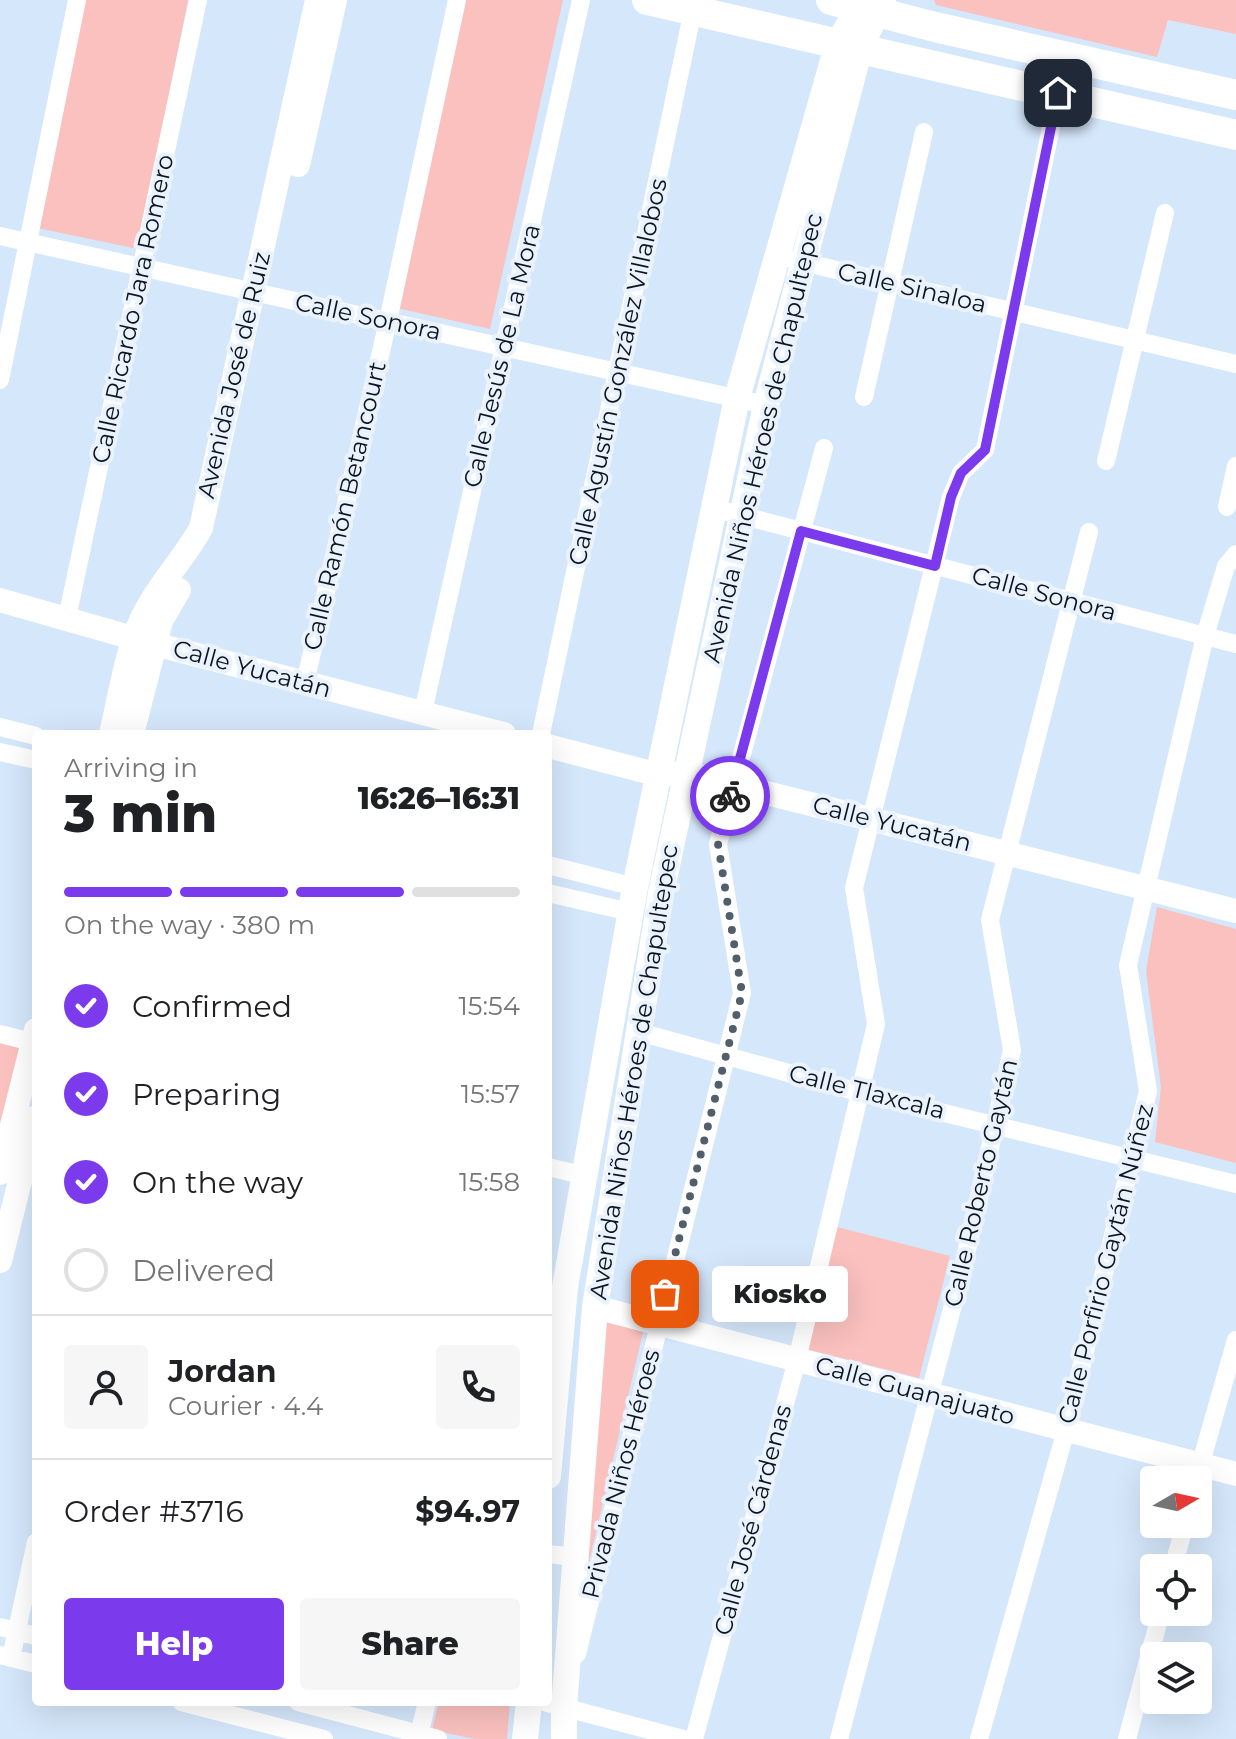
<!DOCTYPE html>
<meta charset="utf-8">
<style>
body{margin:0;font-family:Montserrat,sans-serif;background:#f6f6f6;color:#202124;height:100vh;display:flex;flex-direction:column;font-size:30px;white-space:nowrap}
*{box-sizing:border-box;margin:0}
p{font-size:26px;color:#757577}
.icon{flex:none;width:44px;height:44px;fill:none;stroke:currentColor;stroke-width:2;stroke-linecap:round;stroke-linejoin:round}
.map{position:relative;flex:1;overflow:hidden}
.panel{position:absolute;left:32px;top:730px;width:520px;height:976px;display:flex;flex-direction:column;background:#fff;border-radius:8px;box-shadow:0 8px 32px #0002}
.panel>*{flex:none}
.needle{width:52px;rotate:81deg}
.controls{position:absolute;left:1140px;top:1466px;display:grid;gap:16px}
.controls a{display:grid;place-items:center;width:72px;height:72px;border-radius:8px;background:#fff;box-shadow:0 8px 32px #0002;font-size:40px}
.pin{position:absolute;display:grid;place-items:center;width:68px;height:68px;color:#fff;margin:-34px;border-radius:16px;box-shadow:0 4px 12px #0006}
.courier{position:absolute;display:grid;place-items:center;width:80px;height:80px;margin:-40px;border:6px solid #7c3aed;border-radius:50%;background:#fff;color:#222;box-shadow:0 2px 10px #0007}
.bubble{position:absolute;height:56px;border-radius:8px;background:#fff;box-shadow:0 8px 32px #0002;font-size:26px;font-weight:800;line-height:56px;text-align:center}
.headline em{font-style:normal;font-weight:800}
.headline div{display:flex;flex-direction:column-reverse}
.headline{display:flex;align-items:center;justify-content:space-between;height:136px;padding:0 32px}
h1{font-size:52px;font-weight:800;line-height:60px}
.bar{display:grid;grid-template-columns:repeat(4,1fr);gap:12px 8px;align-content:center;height:96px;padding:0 32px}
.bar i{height:10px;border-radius:6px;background:#e0e0e0}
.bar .on{background:#7c3aed}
.bar p{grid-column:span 4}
.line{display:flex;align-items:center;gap:20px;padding:0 32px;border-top:2px solid #e0e0e0}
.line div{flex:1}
.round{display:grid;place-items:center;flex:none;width:84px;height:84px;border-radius:8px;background:#f6f6f6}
ol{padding:0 32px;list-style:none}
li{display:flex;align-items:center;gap:24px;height:88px}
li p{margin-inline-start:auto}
li .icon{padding:8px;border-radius:50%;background:#7c3aed;color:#fff;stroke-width:4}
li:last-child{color:#757577}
li i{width:44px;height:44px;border:4px solid #e0e0e0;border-radius:50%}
.cta{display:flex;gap:16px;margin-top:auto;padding:16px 32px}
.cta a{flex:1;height:92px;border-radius:8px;background:#7c3aed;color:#fff;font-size:32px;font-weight:800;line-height:92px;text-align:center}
.cta a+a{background:#f6f6f6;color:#202124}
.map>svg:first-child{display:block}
</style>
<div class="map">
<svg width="1236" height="1739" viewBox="0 0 1236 1739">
<rect width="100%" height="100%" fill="#d5e7fb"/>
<path fill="#fac1be" d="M83 0H188L138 249 37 228Z
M466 0H563L490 329 397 308Z
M934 0H1236V34L1168 20 1157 57 936 5Z
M1157 907 1236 929V1163L1155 1142 1161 1087 1146 971Z
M0 1040 22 1045 0 1132Z
M837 1227 950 1256 919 1378 806 1349Z
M603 1314 645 1324 581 1596Z
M439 1702H510L507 1739H475L432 1730Z"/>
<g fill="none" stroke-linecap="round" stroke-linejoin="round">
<path stroke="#fff" stroke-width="18" d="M0 236 766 405
M794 260 1236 364
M0 380 77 0
M864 397 924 132
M1106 461 1165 213
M1227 507 1236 466
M713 508 1236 644
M67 618 198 0
M305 683 388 321 457 0
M423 712 581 0
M0 727 36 736
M541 734 693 10
M0 752 36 760
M548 865 635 887
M548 893 630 912
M639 1032 858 1092 1236 1184
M0 1034 36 1043
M548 1167 586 1176
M1196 1480 1236 1340
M548 1554 576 1557
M1173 1568 1185 1524
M0 1627 36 1636
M577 1654 742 993 718 844 824 448
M0 1655 36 1664
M11 1658 36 1542
M181 1702 324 1739
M298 1702 438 1739
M544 1702 683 1739
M418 1739 427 1702
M694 1739 797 1360 876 1024 854 888 951 497 961 473 985 450 1058 93
M839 1739 964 1263 1012 1050 990 920 1089 532
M979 1739 1066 1430 1148 1091 1128 965 1205 636 1226 566 1236 554
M1127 1739 1161 1612"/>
<path stroke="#fff" stroke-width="24" d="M298 165 335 0
M0 600 154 644 504 734
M111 734C120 696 126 653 142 618 157 586 184 559 201 528L317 0
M132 734 161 621 179 590
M548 746 659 775 687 773 1236 911
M0 1173 36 1030
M0 1261 36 1117
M595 1307 1236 1474"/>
<path stroke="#fff" stroke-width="26" d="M548 1476 565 1287 635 887 737 398 838 43 864 0
M525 1739 529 1702
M564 1739V1708L595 1307 661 893 766 405 860 48 883 0"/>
<path stroke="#fff" stroke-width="30" d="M647 0 1236 135
M831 0 935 27 1236 95"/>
</g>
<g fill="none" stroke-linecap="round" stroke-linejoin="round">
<path stroke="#525e6a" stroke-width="8" stroke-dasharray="0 14.4" d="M665 1294 742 993 718 844 730 796"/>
<path stroke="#7c3aed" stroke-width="10" d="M730 796 801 531 935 566 951 497 961 473 985 450 1058 93"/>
</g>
<g text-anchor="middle" stroke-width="8" stroke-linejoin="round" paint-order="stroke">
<g font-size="24" fill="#0c141c" stroke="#eaf3fd">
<text transform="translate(912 288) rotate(13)" y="8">Calle Sinaloa</text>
<text transform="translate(133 309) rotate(-78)" y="8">Calle Ricardo Jara Romero</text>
<text transform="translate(368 317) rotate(12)" y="8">Calle Sonora</text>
<text transform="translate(502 356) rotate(-77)" y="8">Calle Jesús de La Mora</text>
<text transform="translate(618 372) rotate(-78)" y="8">Calle Agustín González Villalobos</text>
<text transform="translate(234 375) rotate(-77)" y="8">Avenida José de Ruiz</text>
<text transform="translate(763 438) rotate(-77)" y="8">Avenida Niños Héroes de Chapultepec</text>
<text transform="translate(345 506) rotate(-77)" y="8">Calle Ramón Betancourt</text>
<text transform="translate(1044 594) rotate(15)" y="8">Calle Sonora</text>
<text transform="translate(252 669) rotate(15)" y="8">Calle Yucatán</text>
<text transform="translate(892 824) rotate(14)" y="8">Calle Yucatán</text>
<text transform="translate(634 1072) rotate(-81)" y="8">Avenida Niños Héroes de Chapultepec</text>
<text transform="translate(867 1092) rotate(14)" y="8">Calle Tlaxcala</text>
<text transform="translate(981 1183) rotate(-77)" y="8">Calle Roberto Gaytán</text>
<text transform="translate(1106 1264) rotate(-76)" y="8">Calle Porfirio Gaytán Núñez</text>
<text transform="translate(915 1391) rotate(15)" y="8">Calle Guanajuato</text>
<text transform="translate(621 1474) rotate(-76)" y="8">Privada Niños Héroes</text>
<text transform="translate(753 1520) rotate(-75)" y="8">Calle José Cárdenas</text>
</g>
</g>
</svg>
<div class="controls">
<a><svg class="needle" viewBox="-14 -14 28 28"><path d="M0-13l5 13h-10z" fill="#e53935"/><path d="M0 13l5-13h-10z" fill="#757577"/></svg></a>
<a><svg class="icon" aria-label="locate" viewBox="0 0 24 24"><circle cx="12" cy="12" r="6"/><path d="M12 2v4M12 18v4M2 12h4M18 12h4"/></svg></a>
<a><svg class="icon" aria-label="layers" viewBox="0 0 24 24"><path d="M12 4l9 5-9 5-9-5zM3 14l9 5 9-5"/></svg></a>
</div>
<div class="pin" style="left:665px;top:1294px;background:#ea580c"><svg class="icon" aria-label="bag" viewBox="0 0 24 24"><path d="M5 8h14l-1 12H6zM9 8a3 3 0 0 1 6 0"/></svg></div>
<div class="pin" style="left:1058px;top:93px;background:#1f2937"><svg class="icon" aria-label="home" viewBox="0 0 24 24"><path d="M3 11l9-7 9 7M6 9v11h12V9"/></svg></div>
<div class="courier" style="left:730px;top:796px"><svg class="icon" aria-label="bike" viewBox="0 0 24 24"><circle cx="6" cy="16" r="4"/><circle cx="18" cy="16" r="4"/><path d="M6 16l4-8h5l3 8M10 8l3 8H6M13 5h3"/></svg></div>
<div class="bubble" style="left:712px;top:1266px;width:136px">Kiosko</div>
<section class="panel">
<div class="headline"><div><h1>3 min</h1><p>Arriving in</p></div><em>16:26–16:31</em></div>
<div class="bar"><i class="on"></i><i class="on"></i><i class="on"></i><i></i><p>On the way · 380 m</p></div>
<ol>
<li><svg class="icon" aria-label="check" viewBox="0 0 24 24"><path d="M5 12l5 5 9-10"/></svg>Confirmed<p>15:54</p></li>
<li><svg class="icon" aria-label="check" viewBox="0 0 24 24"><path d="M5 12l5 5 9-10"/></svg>Preparing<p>15:57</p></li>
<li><svg class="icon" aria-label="check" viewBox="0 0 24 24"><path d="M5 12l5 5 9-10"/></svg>On the way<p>15:58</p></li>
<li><i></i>Delivered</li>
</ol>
<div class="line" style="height:144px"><a class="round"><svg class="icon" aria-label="person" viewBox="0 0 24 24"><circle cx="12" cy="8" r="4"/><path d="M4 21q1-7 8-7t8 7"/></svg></a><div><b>Jordan</b><p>Courier · 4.4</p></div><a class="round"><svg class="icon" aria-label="phone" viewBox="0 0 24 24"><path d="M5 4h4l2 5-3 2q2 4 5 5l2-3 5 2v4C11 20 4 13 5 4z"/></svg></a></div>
<div class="line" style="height:104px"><div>Order #3716</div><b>$94.97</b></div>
<div class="cta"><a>Help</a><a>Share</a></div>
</section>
</div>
